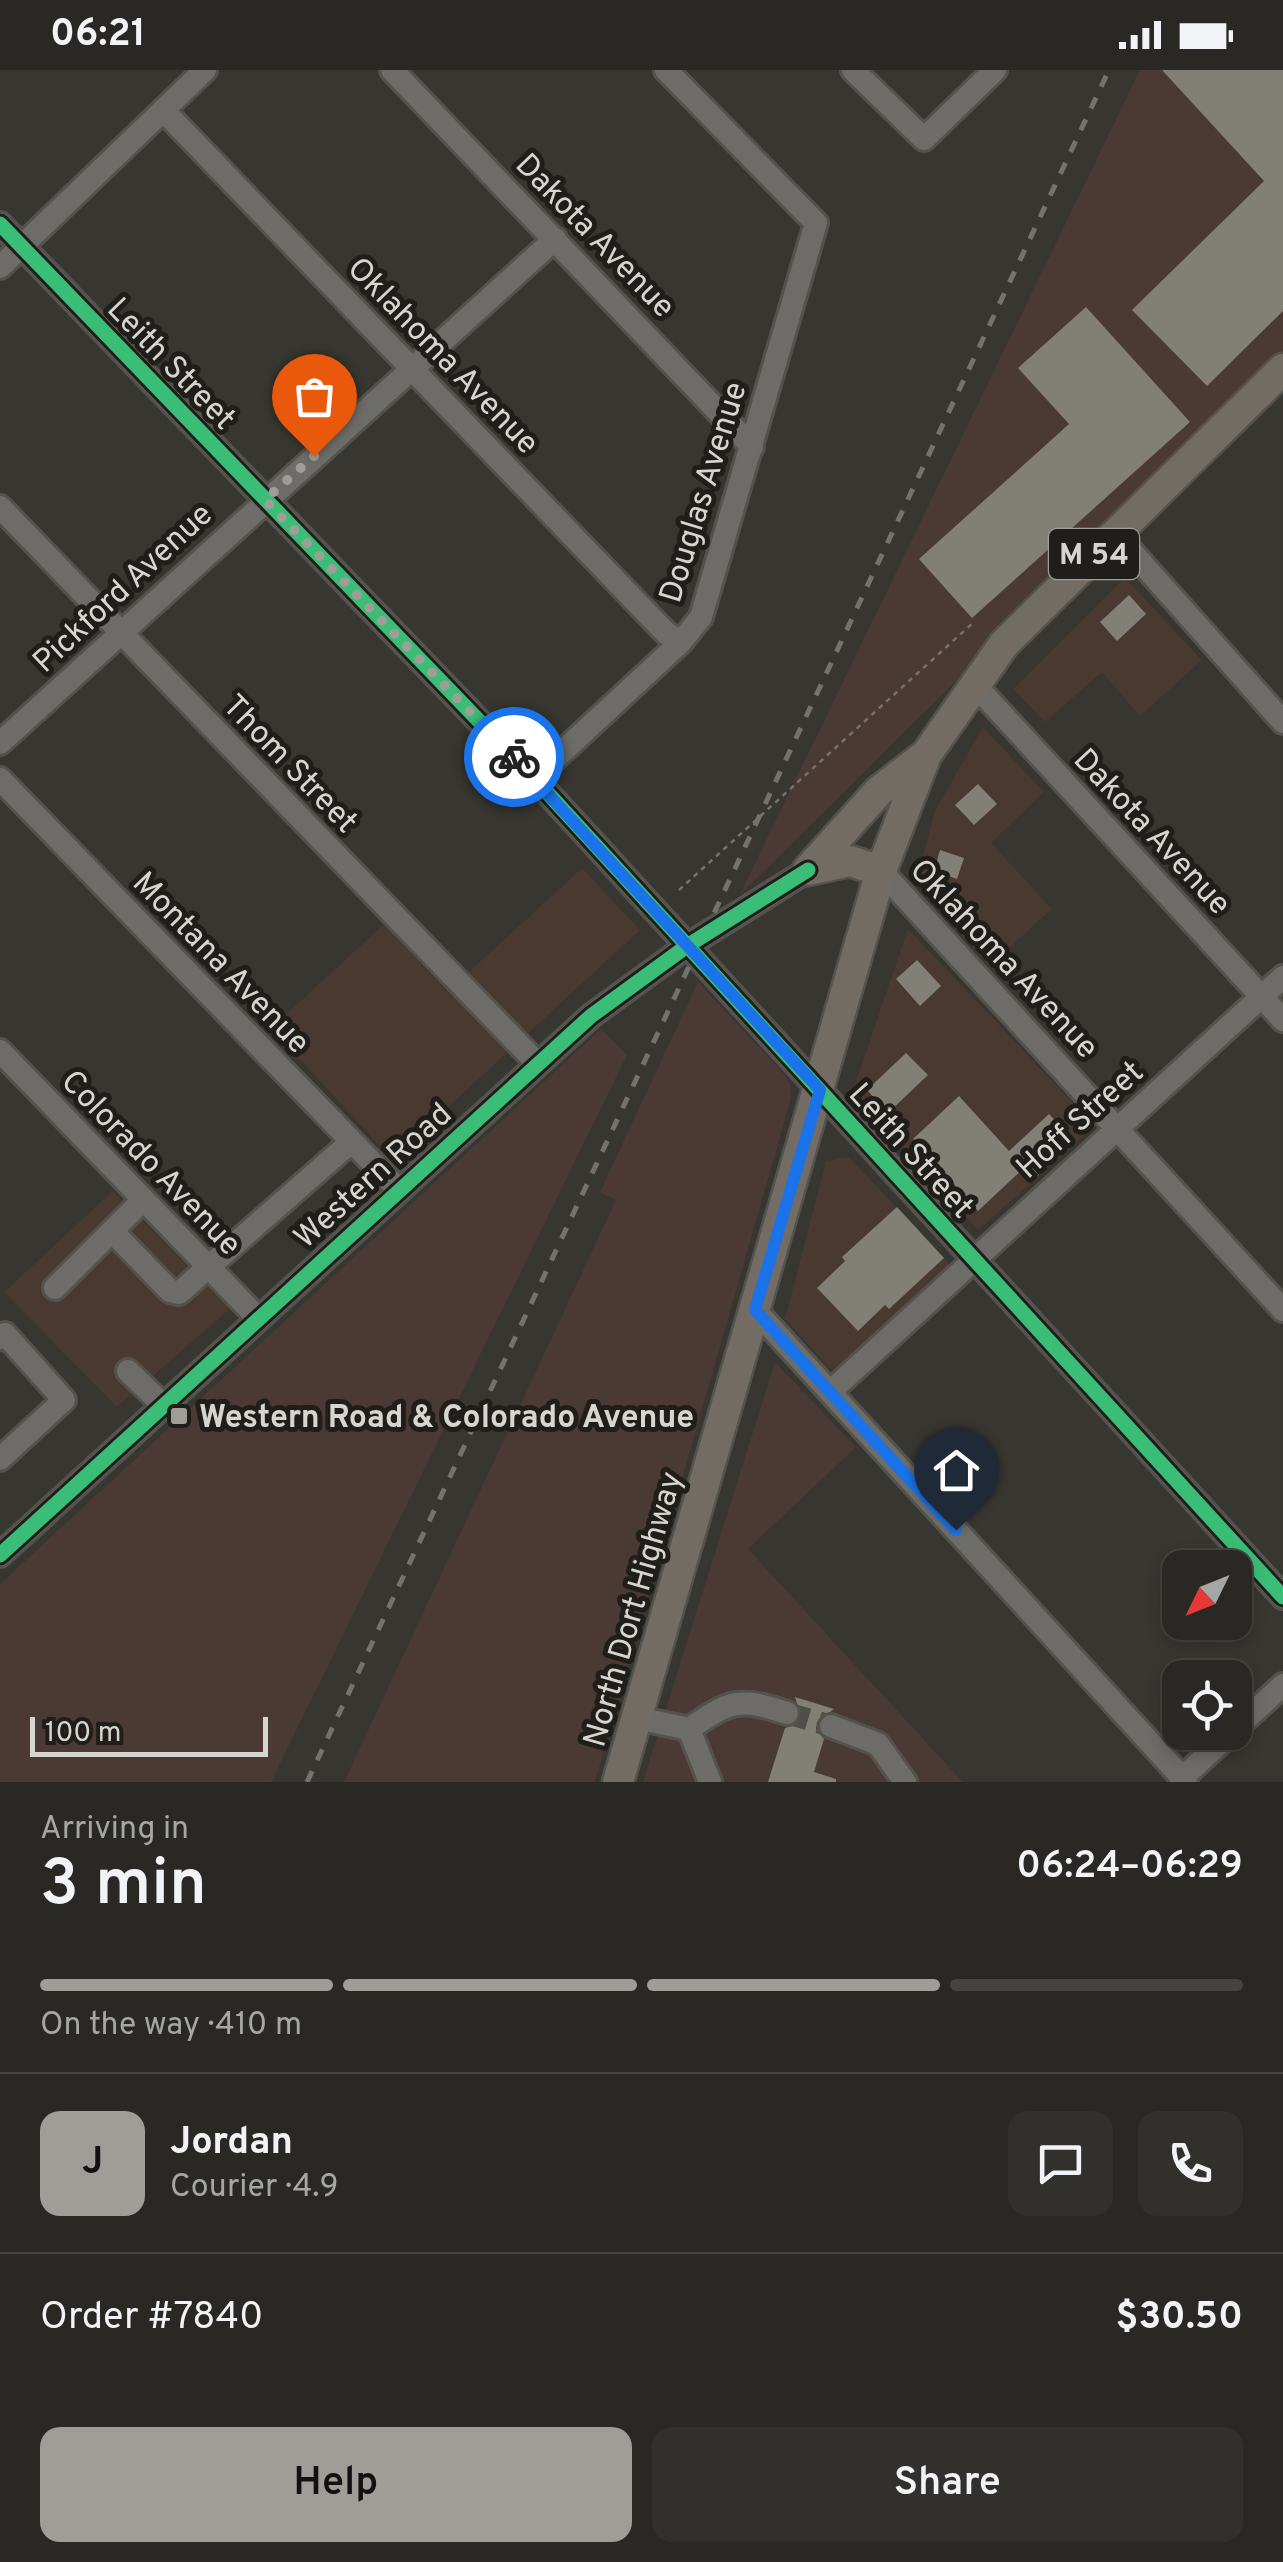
<!DOCTYPE html>
<meta charset="utf-8">
<style>
body{margin:0;font-family:Overpass,sans-serif;background:#31302c;color:#f1f3f6;height:100vh;display:flex;flex-direction:column;font-size:38px;white-space:nowrap}
*{box-sizing:border-box;margin:0}
p{font-size:32px;color:#a5a6a6}
.icon{flex:none;width:55px;height:55px;fill:none;stroke:currentColor;stroke-width:2;stroke-linecap:round;stroke-linejoin:round}
.map{position:relative;height:1712px;overflow:hidden}
.drawer{display:flex;flex-direction:column;background:#292824;flex:1}
.drawer>*{flex:none}
.needle{width:65px;rotate:227deg}
.tools{position:absolute;left:1162px;top:1480px;display:grid;gap:20px}
.tools a{display:grid;place-items:center;width:90px;height:90px;border-radius:20px;background:#292824;box-shadow:0 5px 15px #0003,0 0 0 2px #454441;font-size:50px}
.scale{position:absolute;left:30px;bottom:25px;width:238px;box-sizing:border-box;padding-left:10px;border:5px solid #d7d5cf;border-top:0;font-size:28px;line-height:35px;white-space:nowrap;color:#d7d5cf;-webkit-text-stroke:8px #201e1a;paint-order:stroke}
.pin{position:absolute;display:grid;place-items:center;width:85px;height:85px;color:#fff;margin:-102px -42px;border-radius:50% 50% 50% 0;rotate:-45deg;box-shadow:0 0 10px #0007}
.pin .icon{rotate:45deg}
.courier{position:absolute;display:grid;place-items:center;width:100px;height:100px;margin:-50px;border:8px solid #1a73e8;border-radius:50%;background:#fff;color:#222;box-shadow:0 2px 12px #0007}
.head em{font-style:normal;font-weight:600}
.head div{display:flex;flex-direction:column-reverse}
.head{display:flex;align-items:center;justify-content:space-between;height:170px;padding:0 40px}
h1{font-size:65px;font-weight:600;line-height:75px}
.bar{display:grid;grid-template-columns:repeat(4,1fr);gap:15px 10px;align-content:center;height:120px;padding:0 40px}
.bar i{height:12px;border-radius:8px;background:#454441}
.bar .on{background:#9f9d97}
.bar p{grid-column:span 4}
.line{display:flex;align-items:center;gap:25px;padding:0 40px;border-top:2px solid #454441}
.line div{flex:1}
.round{display:grid;place-items:center;flex:none;width:105px;height:105px;border-radius:20px;background:#31302c}
.cta{display:flex;gap:20px;margin-top:auto;padding:20px 40px}
.cta a{flex:1;height:115px;border-radius:20px;background:#9f9d97;color:#111;font-size:40px;font-weight:600;line-height:115px;text-align:center}
.cta a+a{background:#31302c;color:#f1f3f6}
.status{display:flex;justify-content:space-between;align-items:center;height:70px;padding:0 50px;background:#292824;direction:ltr}
.status svg{height:28px;fill:currentColor}
.map>svg:first-child{display:block}
</style>
<div class="status"><b>06:21</b><svg viewBox="0 0 49 12"><path d="M0 12V9h3v3zM5 12V6h3v6zM10 12V3h3v9zM15 12V0h3v12zM26 1h20v11H26zM47 4h2v5h-2z"/></svg></div>
<div class="map">
<svg width="1283" height="1712" viewBox="0 0 1283 1712">
<rect width="100%" height="100%" fill="#373630"/>
<path fill="#493931" d="M1125 508 1202 590 1140 646 1102 602 1045 652 1013 619Z
M983 657 1044 722 991 773 1052 839 989 896 917 809 935 741Z
M582 798 640 860 392 1089 271 958 384 854 447 922Z
M908 859 1095 1056 978 1160 852 1023Z
M849 1087 951 1196 833 1302 785 1249 826 1091Z
M113 1121 230 1239 117 1337 4 1222Z"/>
<path fill="#4b3935" d="M1140 0H1283V287L739 826Z
M698 912 784 1004 790 1014 791 1029 595 1712H344L616 1130 600 1122Z
M601 959 627 985 271 1712H0V1514Z
M775 1292 856 1377 748 1479 963 1712H643Z"/>
<path fill="#827f76" d="M1162 0H1283V241L1207 316 1132 240 1264 111Z
M1086 237 1190 352 972 548 919 489 1069 354 1018 298Z
M1129 525 1146 544 1117 571 1100 552Z
M978 714 997 734 974 755 955 735Z
M940 780 964 788 957 809 934 801Z
M917 890 941 916 920 936 896 909Z
M906 983 928 1005 888 1043 867 1020Z
M959 1026 1009 1081 1049 1044 1073 1070 1032 1107 1024 1098 978 1141 913 1069Z
M897 1137 944 1188 889 1239 885 1235 858 1261 817 1218 845 1191 842 1187Z
M795 1627 834 1639 817 1652 816 1659 824 1669 814 1702 836 1709V1712H768L785 1658 796 1655 801 1647Z"/>
<g fill="none" stroke-linecap="round" stroke-linejoin="round">
<path stroke="#4f4e48" stroke-width="22" stroke-dasharray="22 11" stroke-linecap="butt" d="M787 1643 831 1656"/>
<defs>
<path id="minor" d="M392 0 752 377
M853 0 924 69 995 0
M163 40 666 563 681 572
M0 154 534 708 1283 1527
M0 197 205 0
M0 437 537 993
M1115 463 1283 652
M975 615 1283 950
M0 673 555 169
M534 708 681 572 701 547 816 153 666 0
M0 709 398 1119
M881 801 1283 1240
M0 981 257 1247
M143 1130 112 1161 170 1221 179 1223 351 1072
M55 1218 112 1161
M755 1240 1186 1712
M0 1268 5 1264 64 1330 0 1389
M128 1301 162 1334
M830 1322 1283 907
M0 1485 591 946 687 876 808 800
M637 1648 689 1659 710 1712
M831 1656 878 1674 905 1712
M689 1659C731 1630 739 1627 787 1643
M1235 1659 1283 1615
M1182 1708 1232 1662"/>
<path id="major" d="M808 800 879 721 923 687
M808 800 850 791 881 801
M618 1712 881 801 926 685 1004 574 1283 299"/>
</defs>
<use href="#minor" stroke="#53524c" stroke-width="28"/>
<use href="#major" stroke="#53524c" stroke-width="35"/>
<path stroke="#73726f" stroke-width="2.5" stroke-dasharray="5 5" stroke-linecap="butt" d="M679 820 975 551"/>
<use href="#minor" stroke="#6d6c69" stroke-width="22"/>
<use href="#major" stroke="#736c65" stroke-width="30"/>
<path stroke="#73726e" stroke-width="5" stroke-dasharray="12 12" stroke-linecap="butt" d="M307 1712 1109 0"/>
<defs>
<path id="cycleway" d="M0 154 534 708 1283 1527
M0 1485 591 946 687 876 808 800"/>
</defs>
<use href="#cycleway" stroke="#201e1a" stroke-width="21"/>
<use href="#cycleway" stroke="#3abd76" stroke-width="15"/>
</g>
<g fill="none" stroke-linecap="round" stroke-linejoin="round">
<path stroke="#9f9d97" stroke-width="10" stroke-dasharray="0 18" d="M314 386 265 430 514 687"/>
<path stroke="#1a73e8" stroke-width="12" d="M514 687 820 1020 755 1240 956 1460"/>
</g>
<rect fill="#9f9d97" stroke="#201e1a" stroke-width="4" x="169" y="1336" width="20" height="20" rx="5"/>
<g text-anchor="middle" stroke-width="10" stroke-linejoin="round" paint-order="stroke">
<rect fill="#201e1a" stroke="#a09e99" stroke-width="2.5" x="1049" y="459" width="90" height="50" rx="8"/>
<g font-size="30" font-weight="bold" fill="#d7d5cf">
<text x="1094" y="494">M 54</text>
</g>
<g font-size="32" fill="#d7d5cf" stroke="#201e1a">
<text transform="translate(596 165) rotate(46)" y="11">Dakota Avenue</text>
<text transform="translate(444 285) rotate(46)" y="11">Oklahoma Avenue</text>
<text transform="translate(172 293) rotate(46)" y="11">Leith Street</text>
<text transform="translate(702 422) rotate(-73)" y="11">Douglas Avenue</text>
<text transform="translate(122 517) rotate(-43)" y="11">Pickford Avenue</text>
<text transform="translate(291 693) rotate(46)" y="11">Thom Street</text>
<text transform="translate(1153 761) rotate(47)" y="11">Dakota Avenue</text>
<text transform="translate(1005 888) rotate(47)" y="11">Oklahoma Avenue</text>
<text transform="translate(222 892) rotate(46)" y="11">Montana Avenue</text>
<text transform="translate(1079 1049) rotate(-42)" y="11">Hoff Street</text>
<text transform="translate(912 1080) rotate(48)" y="11">Leith Street</text>
<text transform="translate(152 1092) rotate(46)" y="11">Colorado Avenue</text>
<text transform="translate(372 1105) rotate(-42)" y="11">Western Road</text>
<text transform="translate(632 1539) rotate(-74)" y="11">North Dort Highway</text>
</g>
<g font-size="32" font-weight="bold" fill="#d7d5cf" stroke="#201e1a" text-anchor="start">
<text x="199" y="1357">Western Road &amp; Colorado Avenue</text>
</g>
</g>
</svg>
<div class="tools">
<a><svg class="needle" viewBox="-14 -14 28 28"><path d="M0-13l5 13h-10z" fill="#e53935"/><path d="M0 13l5-13h-10z" fill="#a5a6a6"/></svg></a>
<a><svg class="icon" aria-label="locate" viewBox="0 0 24 24"><circle cx="12" cy="12" r="6"/><path d="M12 2v4M12 18v4M2 12h4M18 12h4"/></svg></a>
</div>
<div class="scale">100 m</div>
<div class="pin" style="left:314px;top:386px;background:#ea580c"><svg class="icon" aria-label="bag" viewBox="0 0 24 24"><path d="M5 8h14l-1 12H6zM9 8a3 3 0 0 1 6 0"/></svg></div>
<div class="pin" style="left:956px;top:1460px;background:#1f2937"><svg class="icon" aria-label="home" viewBox="0 0 24 24"><path d="M3 11l9-7 9 7M6 9v11h12V9"/></svg></div>
<div class="courier" style="left:514px;top:687px"><svg class="icon" aria-label="bike" viewBox="0 0 24 24"><circle cx="6" cy="16" r="4"/><circle cx="18" cy="16" r="4"/><path d="M6 16l4-8h5l3 8M10 8l3 8H6M13 5h3"/></svg></div>
</div>
<section class="drawer">
<div class="head"><div><h1>3 min</h1><p>Arriving in</p></div><em>06:24–06:29</em></div>
<div class="bar"><i class="on"></i><i class="on"></i><i class="on"></i><i></i><p>On the way · 410 m</p></div>
<div class="line" style="height:180px"><b class="round" style="background:#9f9d97;color:#111">J</b><div><b>Jordan</b><p>Courier · 4.9</p></div><a class="round"><svg class="icon" aria-label="chat" viewBox="0 0 24 24"><path d="M4 5h16v11H9l-5 4z"/></svg></a><a class="round"><svg class="icon" aria-label="phone" viewBox="0 0 24 24"><path d="M5 4h4l2 5-3 2q2 4 5 5l2-3 5 2v4C11 20 4 13 5 4z"/></svg></a></div>
<div class="line" style="height:130px"><div>Order #7840</div><b>$30.50</b></div>
<div class="cta"><a>Help</a><a>Share</a></div>
</section>
